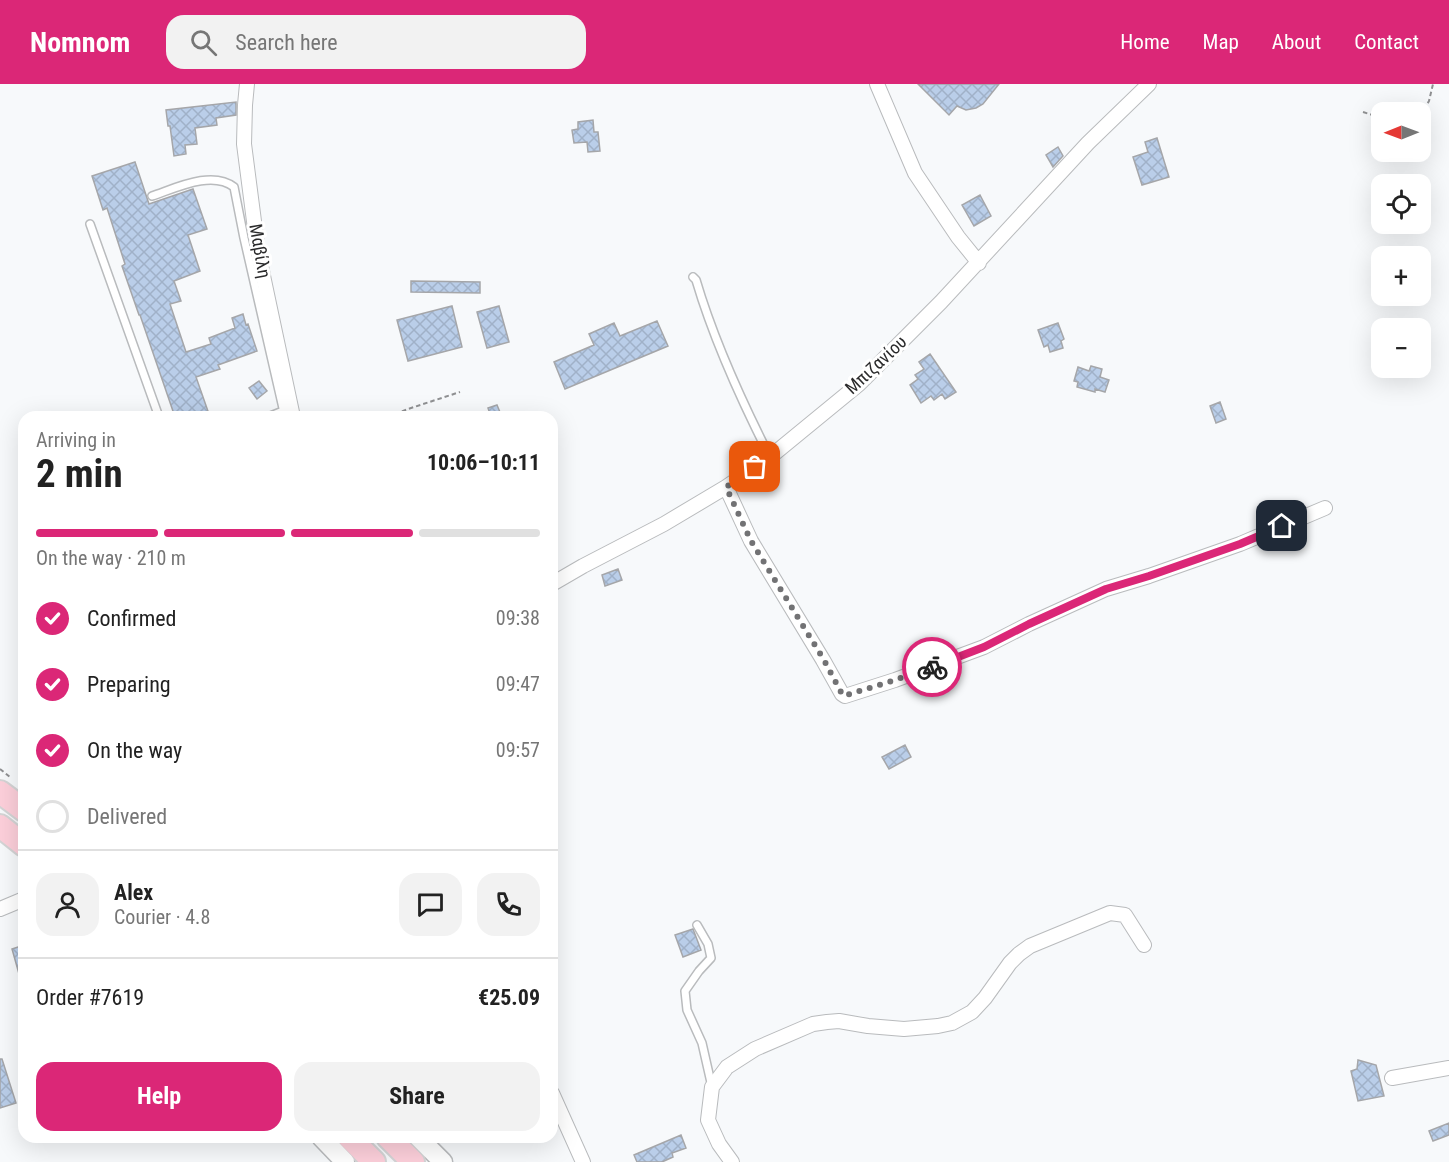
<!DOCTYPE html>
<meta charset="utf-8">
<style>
body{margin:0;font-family:"Roboto Condensed",sans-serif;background:#f2f2f2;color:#222;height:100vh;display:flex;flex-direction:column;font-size:22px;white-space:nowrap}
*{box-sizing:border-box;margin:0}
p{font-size:20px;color:#767676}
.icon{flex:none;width:33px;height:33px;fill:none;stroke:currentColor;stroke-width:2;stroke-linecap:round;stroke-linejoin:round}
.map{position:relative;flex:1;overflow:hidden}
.drawer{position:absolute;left:18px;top:327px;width:540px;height:732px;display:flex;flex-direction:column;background:#fff;border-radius:18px;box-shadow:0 6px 24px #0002}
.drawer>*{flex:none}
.needle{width:39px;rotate:269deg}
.fabs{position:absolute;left:1371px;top:18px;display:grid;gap:12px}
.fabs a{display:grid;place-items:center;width:60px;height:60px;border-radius:12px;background:#fff;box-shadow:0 6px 24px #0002;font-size:30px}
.pin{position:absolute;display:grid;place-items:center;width:51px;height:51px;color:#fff;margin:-26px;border-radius:12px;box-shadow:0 3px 9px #0006}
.courier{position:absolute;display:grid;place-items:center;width:60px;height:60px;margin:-30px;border:4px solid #db2777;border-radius:50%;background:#fff;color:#222;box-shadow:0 2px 8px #0007}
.head em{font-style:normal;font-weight:700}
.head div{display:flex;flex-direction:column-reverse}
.head{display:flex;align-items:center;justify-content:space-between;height:102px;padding:0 18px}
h1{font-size:39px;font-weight:700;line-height:45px}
.bar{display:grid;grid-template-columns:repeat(4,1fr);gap:9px 6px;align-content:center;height:72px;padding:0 18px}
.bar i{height:8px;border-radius:4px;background:#e0e0e0}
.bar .selected{background:#db2777}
.bar p{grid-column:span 4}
.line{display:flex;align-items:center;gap:15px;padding:0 18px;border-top:2px solid #e0e0e0}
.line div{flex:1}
.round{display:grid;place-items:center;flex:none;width:63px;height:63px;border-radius:18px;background:#f2f2f2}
ol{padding:0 18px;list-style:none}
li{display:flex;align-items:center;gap:18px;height:66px}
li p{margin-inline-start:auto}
li .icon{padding:6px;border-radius:50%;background:#db2777;color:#fff;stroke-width:4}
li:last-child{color:#767676}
li i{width:33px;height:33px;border:3px solid #e0e0e0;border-radius:50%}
.primary-button{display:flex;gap:12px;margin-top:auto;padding:12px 18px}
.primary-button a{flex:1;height:69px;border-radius:18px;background:#db2777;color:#fff;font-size:24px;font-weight:700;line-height:69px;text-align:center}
.primary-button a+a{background:#f2f2f2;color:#222}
header{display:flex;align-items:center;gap:36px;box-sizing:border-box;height:84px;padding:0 30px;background:#db2777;color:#fff}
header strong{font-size:28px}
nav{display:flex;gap:33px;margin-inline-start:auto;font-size:21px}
.search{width:420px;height:54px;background:#f2f2f2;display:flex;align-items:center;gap:15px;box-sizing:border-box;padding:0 21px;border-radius:18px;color:#767676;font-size:22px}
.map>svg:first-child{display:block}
</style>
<header>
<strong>Nomnom</strong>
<div class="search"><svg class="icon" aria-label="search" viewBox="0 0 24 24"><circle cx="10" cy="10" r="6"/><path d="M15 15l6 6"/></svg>Search here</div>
<nav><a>Home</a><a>Map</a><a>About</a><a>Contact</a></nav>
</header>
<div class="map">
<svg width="1449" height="1078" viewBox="0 0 1449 1078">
<defs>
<pattern id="building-cross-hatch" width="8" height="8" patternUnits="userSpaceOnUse" patternTransform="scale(1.5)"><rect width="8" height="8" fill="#bacee9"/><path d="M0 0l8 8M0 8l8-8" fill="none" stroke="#a0b1c8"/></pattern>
</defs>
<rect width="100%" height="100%" fill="#f7f9fb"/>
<path fill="url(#building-cross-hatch)" stroke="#a5a6a9" stroke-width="1.5" d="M918 0H999L983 20 976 24 966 26 957 22 949 31Z
M236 18V31L216 34 217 41 195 44 197 60 185 61 186 70 174 72 170 42H168L166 26Z
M593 36 594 48H598L600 67 588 68 587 58 574 59 572 46 578 45V38Z
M1157 54 1169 93 1142 101 1133 73 1148 68 1145 58Z
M1058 63 1063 72 1053 83 1046 71Z
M135 78 149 120 193 105 207 145 188 151 200 187 174 197 181 217 170 220 186 268 211 260 209 254 235 244 232 234 243 230 246 241 248 240 257 267 218 281 220 285 196 293 210 333H175L140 231H139L122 182 125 180 107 124 103 126 92 92Z
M980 111 991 132 974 142 962 121Z
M411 197 480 198V209L411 208Z
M452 222 462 263 408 277 397 236Z
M499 222 509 258 487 264 477 228Z
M657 237 668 262 565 305 554 278 594 261 589 250 614 239 620 252Z
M1058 239 1064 255 1061 257 1063 264 1050 268 1048 261 1044 263 1038 246Z
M930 270 956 308 945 315 942 310 934 316 931 312 921 319 910 301 918 295 915 291 924 285 919 278Z
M1091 282 1102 285 1100 293 1109 296 1105 308 1095 305V308L1077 303 1078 298 1074 297 1078 283 1089 287Z
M259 297 267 307 257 315 249 304Z
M1220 318 1226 335 1216 339 1210 322Z
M497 321 502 333H491L488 324Z
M618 485 622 496 605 502 602 491Z
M905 661 911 673 889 685 882 673Z
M693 845 701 866 683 873 675 851Z
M24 861V897H21L12 865Z
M0 975H2L16 1019 0 1024Z
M1358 976 1376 981 1384 1012 1358 1017 1351 987 1357 985Z
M1449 1039V1051L1433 1057 1429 1047Z
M681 1051 686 1064 672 1069 673 1073 662 1078H637L634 1071Z"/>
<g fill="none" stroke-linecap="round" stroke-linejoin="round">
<defs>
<path id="service" d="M152 112C176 104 212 86 234 103L244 154 285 333
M90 140 159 333
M693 193 696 196C714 257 741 316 770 373
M268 333 283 327
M697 841 708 860 711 874 699 887 685 907 687 926 702 959 712 1003"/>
<path id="minor" d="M247 0 245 21 244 60 258 168 293 333
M877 0 915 89 958 153 979 179
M726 403 751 457 823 576 842 610 845 612 895 596 984 563 1029 540 1106 505 1149 492 1240 460 1325 424
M552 500 583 482 664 440 726 403 770 373 859 300 941 218 1088 59 1149 0
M0 825 24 815
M1392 994 1449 984
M552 1009 583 1078
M732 1078 719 1060 708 1036 712 1003 727 983 755 965 813 940 827 938 839 937 868 942 904 945 938 942 952 939 972 928 985 914 1010 879 1019 870 1030 862 1110 829 1125 831 1144 861"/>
<path id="tertiary" d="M321 1053 345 1078
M418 1053 443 1078"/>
<path id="trunk" d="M0 708 24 726
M0 742 24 761
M349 1053 374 1078
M388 1053 413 1078"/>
</defs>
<use href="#service" stroke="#b9bbbd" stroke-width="10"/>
<use href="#minor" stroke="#b9bbbd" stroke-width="16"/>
<use href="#tertiary" stroke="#b9bbbd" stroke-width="21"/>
<use href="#trunk" stroke="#d4d4d5" stroke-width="26"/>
<path stroke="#8f9092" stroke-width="2" stroke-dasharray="4.5 3" stroke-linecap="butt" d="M1363 28 1382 34
M1420 32 1429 17 1433 0
M388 333 408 325 460 308
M0 685 10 693"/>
<use href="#service" stroke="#fff" stroke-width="7"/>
<use href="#minor" stroke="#fff" stroke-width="14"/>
<use href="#tertiary" stroke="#fff" stroke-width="18"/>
<use href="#trunk" stroke="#fccfda" stroke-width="22"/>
</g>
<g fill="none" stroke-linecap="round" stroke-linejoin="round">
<path stroke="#727274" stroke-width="6" stroke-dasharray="0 10.8" d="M755 383 726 403 751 457 824 576 842 610 845 612 850 610 895 596 932 583"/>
<path stroke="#db2777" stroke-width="8" d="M932 583 984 563 1029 540 1106 505 1149 492 1240 460 1282 442"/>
</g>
<g text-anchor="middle" stroke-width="6" stroke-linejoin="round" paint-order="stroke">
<g font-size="18" fill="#2a2a2b" stroke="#fff">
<text transform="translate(260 167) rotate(80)" y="6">Μαβίλη</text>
<text transform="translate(876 281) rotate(-43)" y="6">Μπιζανίου</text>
</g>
</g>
</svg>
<div class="fabs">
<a><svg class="needle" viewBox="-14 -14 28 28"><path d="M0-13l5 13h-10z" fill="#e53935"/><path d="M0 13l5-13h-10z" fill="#767676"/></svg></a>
<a><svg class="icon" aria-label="locate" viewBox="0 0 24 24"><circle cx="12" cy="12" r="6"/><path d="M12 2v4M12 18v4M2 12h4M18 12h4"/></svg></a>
<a>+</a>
<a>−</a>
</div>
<div class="pin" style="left:755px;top:383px;background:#ea580c"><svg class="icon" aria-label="bag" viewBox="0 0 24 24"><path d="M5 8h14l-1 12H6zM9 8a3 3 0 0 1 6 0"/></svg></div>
<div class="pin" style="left:1282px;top:442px;background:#1f2937"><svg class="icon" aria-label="home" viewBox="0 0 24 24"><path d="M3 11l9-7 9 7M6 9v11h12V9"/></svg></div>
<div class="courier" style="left:932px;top:583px"><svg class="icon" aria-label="bike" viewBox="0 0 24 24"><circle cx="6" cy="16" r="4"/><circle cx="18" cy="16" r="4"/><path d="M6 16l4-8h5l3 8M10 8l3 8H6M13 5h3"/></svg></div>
<section class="drawer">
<div class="head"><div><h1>2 min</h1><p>Arriving in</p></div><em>10:06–10:11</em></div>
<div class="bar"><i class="selected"></i><i class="selected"></i><i class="selected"></i><i></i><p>On the way · 210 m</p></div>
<ol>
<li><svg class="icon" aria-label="check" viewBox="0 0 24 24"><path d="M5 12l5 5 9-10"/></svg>Confirmed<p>09:38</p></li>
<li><svg class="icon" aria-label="check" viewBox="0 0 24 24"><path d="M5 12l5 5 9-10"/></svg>Preparing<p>09:47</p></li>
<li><svg class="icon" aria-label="check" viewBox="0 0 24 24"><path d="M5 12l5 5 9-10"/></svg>On the way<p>09:57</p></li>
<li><i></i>Delivered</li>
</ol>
<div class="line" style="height:108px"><a class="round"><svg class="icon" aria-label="person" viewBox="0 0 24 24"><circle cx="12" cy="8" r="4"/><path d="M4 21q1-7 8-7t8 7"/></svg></a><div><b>Alex</b><p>Courier · 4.8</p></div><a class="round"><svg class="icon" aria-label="chat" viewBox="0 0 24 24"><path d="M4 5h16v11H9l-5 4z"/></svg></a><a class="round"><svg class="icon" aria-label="phone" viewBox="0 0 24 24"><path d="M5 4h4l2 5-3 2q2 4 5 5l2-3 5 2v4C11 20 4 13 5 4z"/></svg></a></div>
<div class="line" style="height:78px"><div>Order #7619</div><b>€25.09</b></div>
<div class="primary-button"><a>Help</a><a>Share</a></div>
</section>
</div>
